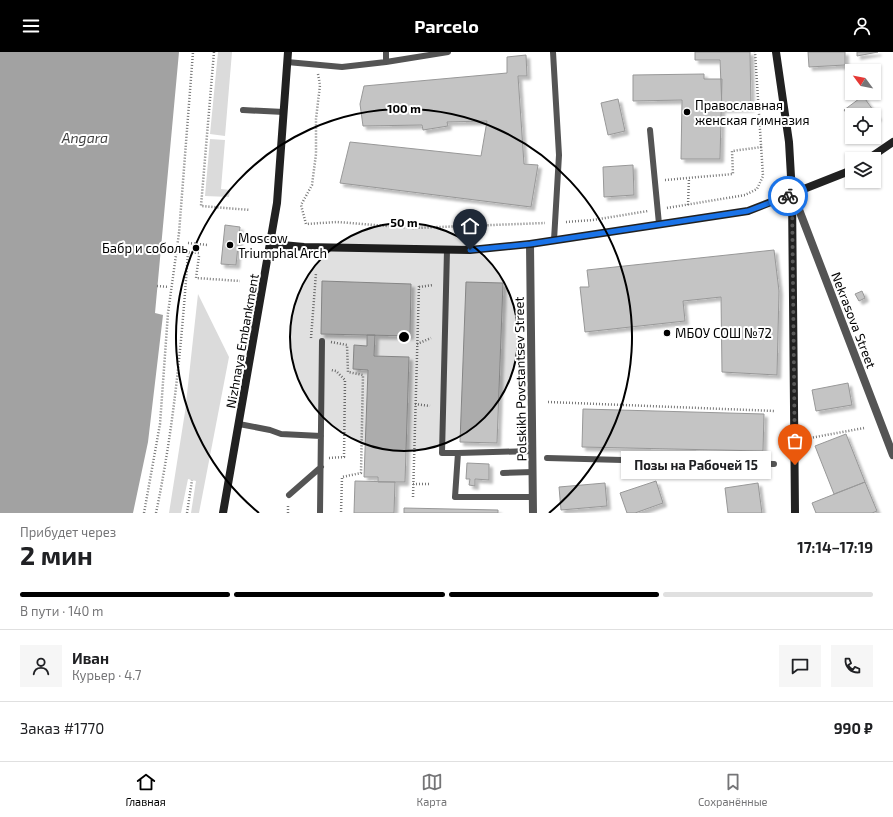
<!DOCTYPE html>
<html lang="ru">
<meta charset="utf-8">
<style>
body{margin:0;font-family:"Exo 2",sans-serif;background:#f6f6f6;color:#202124;height:100vh;display:flex;flex-direction:column;font-size:15px;white-space:nowrap}
*{box-sizing:border-box;margin:0}
p{font-size:13px;color:#757577}
.icon{flex:none;width:22px;height:22px;fill:none;stroke:currentColor;stroke-width:2;stroke-linecap:round;stroke-linejoin:round}
.map{position:relative;height:461px;overflow:hidden}
.drawer{display:flex;flex-direction:column;background:#fff;flex:1}
.drawer>*{flex:none}
.needle{width:26px;rotate:302deg}
.fabs{position:absolute;left:845px;top:12px;display:grid;gap:8px}
.fabs a{display:grid;place-items:center;width:36px;height:36px;border-radius:0px;background:#fff;box-shadow:0 1px 3px #0004;font-size:20px}
.pin{position:absolute;display:grid;place-items:center;width:34px;height:34px;color:#fff;margin:-41px -17px;border-radius:50% 50% 50% 0;rotate:-45deg;box-shadow:0 0 4px #0007}
.pin .icon{rotate:45deg}
.courier{position:absolute;display:grid;place-items:center;width:40px;height:40px;margin:-20px;border:3px solid #1a73e8;border-radius:50%;background:#fff;color:#222;box-shadow:0 1px 5px #0007}
.bubble{position:absolute;height:28px;border-radius:0px;background:#fff;box-shadow:0 1px 3px #0004;font-size:13px;font-weight:700;line-height:28px;text-align:center}
.head em{font-style:normal;font-weight:700}
.head div{display:flex;flex-direction:column-reverse}
.head{display:flex;align-items:center;justify-content:space-between;height:68px;padding:0 20px}
h1{font-size:26px;font-weight:700;line-height:30px}
.bar{display:grid;grid-template-columns:repeat(4,1fr);gap:6px 4px;align-content:center;height:48px;padding:0 20px}
.bar i{height:5px;border-radius:3px;background:#e0e0e0}
.bar .selected{background:#000}
.bar p{grid-column:span 4}
.line{display:flex;align-items:center;gap:10px;padding:0 20px;border-top:1px solid #e0e0e0}
.line div{flex:1}
.round{display:grid;place-items:center;flex:none;width:42px;height:42px;border-radius:0px;background:#f6f6f6}
header{display:flex;justify-content:space-between;align-items:center;height:52px;padding:0 20px;background:#000;color:#fff;font-size:18px;font-weight:700}
.tab-bar{display:flex;justify-content:space-around;align-items:center;height:56px;border-top:1px solid #e0e0e0;background:#fff;font-size:11px;color:#757577}
.tab-bar a{display:grid;justify-items:center;gap:2px}
.tab-bar .selected{color:#000}
.map>svg:first-child{display:block}
</style>
<header><svg class="icon" aria-label="menu" viewBox="0 0 24 24"><path d="M4 6h16M4 12h16M4 18h16"/></svg>Parcelo<svg class="icon" aria-label="person" viewBox="0 0 24 24"><circle cx="12" cy="8" r="4"/><path d="M4 21q1-7 8-7t8 7"/></svg></header>
<div class="map">
<svg width="893" height="461" viewBox="0 0 893 461">
<defs>
<filter id="shadow"><feDropShadow dx="3.5" dy="3.5" stdDeviation="1" flood-color="#0004"/></filter>
</defs>
<rect width="100%" height="100%" fill="#fff"/>
<path fill="#dbdbdb" d="M218 0H232L225 84 210 82Z
M210 87 225 88 221 137 230 138 229 145 205 144Z
M198 242 229 305 199 461H191L196 429 188 427 181 461H169L185 360Z"/>
<path fill="#a2a2a2" d="M0 0H179L155 261 163 263 148 390 133 461H0Z"/>
<path fill="#c4c4c4" stroke="#989898" filter="url(#shadow)" d="M695 0H750L751 56 722 57 720 8H695Z
M808 0H845V13L809 15Z
M857 0H878L857 4Z
M526 3 527 24H518L524 112 538 113 531 155 340 131 350 90 481 104 487 69 447 70 448 74 423 78 422 73 363 74 360 52 364 34 507 21V5Z
M704 22V27H722L720 107H681L682 48 633 49V23Z
M863 44 878 65 874 68V63H852V68L844 58Z
M618 47 625 79 608 83 601 51Z
M633 113 634 143 604 145 603 115Z
M225 173 240 175 236 213 221 212Z
M774 198 779 239 777 323 722 320 721 245 683 249 685 269 585 280 580 235H589L587 218Z
M322 229 411 232 410 284 321 282Z
M466 230 503 231 497 391 460 390Z
M862 239 865 246 859 249 855 242Z
M367 283H375L374 304 409 305 405 430H378V425H364L368 318 353 317 354 293 367 294Z
M848 331 852 353 816 359 812 338Z
M583 357 764 362 763 399 582 395Z
M846 382 865 430 834 442 815 394Z
M467 411 489 412V428L475 427V434L469 433 470 427H466Z
M355 429 395 430 394 461H354Z
M656 429 663 451 635 461H627L620 441Z
M865 430 877 459 872 461H816L812 451Z
M605 431 607 454 561 458 559 435Z
M758 431 762 461H728L725 436Z
M404 456 498 458V461H404Z"/>
<g fill="none" stroke-linecap="round" stroke-linejoin="round">
<path stroke="#767676" stroke-width="2.5" stroke-dasharray="1 2" stroke-linecap="butt" d="M214 0 201 154 250 158
M318 22 320 33 316 67V102L312 133 301 153 306 172 337 170 413 176 545 171
M665 128 733 122 732 99 762 95
M688 153 689 126
M667 156 745 143 757 137 763 124 755 0
M566 170 593 168 648 159
M188 191 208 193
M199 204 196 226 240 229
M157 234 169 235
M419 235 433 233
M311 286 316 221
M331 290 347 293 348 320 363 323 361 421 342 425 341 461
M417 292 431 286
M548 350 775 359
M415 352 430 354
M810 386 864 376
M329 406 344 405 345 328 336 319 331 318
M413 432H429
M413 445 419 233
M144 461 160 372 168 261 179 181 193 0
M156 461C174 375 182 287 188 200L199 201
M187 461 192 428
M288 461V452"/>
<path stroke="#545454" stroke-width="6" d="M553 0 559 103 554 188
M287 10 342 15 386 10V0
M386 10 448 0
M243 58 284 60
M650 78 659 172
M447 198 442 401H458
M239 372 270 378 281 382 321 384
M533 399 458 401 455 445H533
M547 406 774 412
M503 421 533 420
M289 443 321 415
M320 461 322 289"/>
<path stroke="#545454" stroke-width="8" d="M793 142 893 403
M530 192 533 461"/>
<path stroke="#212121" stroke-width="8" d="M776 0 789 90 792 142 795 461
M868 107 893 90
M271 192 304 195 470 198 530 192 748 159 852 118
M223 461 277 151 288 0"/>
</g>
<g fill="none" stroke-linecap="round" stroke-linejoin="round">
<path stroke="#595959" stroke-width="4" stroke-dasharray="0 7.2" d="M788 144 792 142 795 413"/>
<path stroke="#1a73e8" stroke-width="5" d="M470 198 530 192 748 159 788 144"/>
</g>
<circle cx="404" cy="285" r="114" fill="#000" fill-opacity=".12"/>
<g fill="none" stroke="#000" stroke-width="2">
<circle cx="404" cy="285" r="114"/>
<path d="M259 461A228 228 0 1 1 549 461"/>
</g>
<g fill="#000" stroke="#fff" stroke-width="1.5">
<circle cx="687" cy="60" r="4"/>
<circle cx="230" cy="193" r="4"/>
<circle cx="196" cy="196" r="4"/>
<circle cx="667" cy="281" r="4"/>
</g>
<g text-anchor="middle" stroke-width="4" stroke-linejoin="round" paint-order="stroke">
<g font-size="13" fill="#000" stroke="#fff" text-anchor="start">
<text x="695" y="58">Православная<tspan x="695" dy="15">женская гимназия</tspan></text>
<text x="238" y="191">Moscow<tspan x="238" dy="15">Triumphal Arch</tspan></text>
<text x="188" y="201" text-anchor="end">Бабр и соболь</text>
<text x="675" y="286">МБОУ СОШ №72</text>
</g>
<g font-size="13" fill="#000" stroke="#fff">
<text transform="translate(854 268) rotate(69)" y="5">Nekrasova Street</text>
<text transform="translate(242 289) rotate(-80)" y="5">Nizhnaya Embankment</text>
<text transform="translate(520 327) rotate(-91)" y="5">Polskikh Povstantsev Street</text>
</g>
<g font-size="14" font-style="italic" fill="#434343" stroke="#fff">
<text x="85" y="91">Angara</text>
</g>
</g>
<circle cx="404" cy="285" r="6" fill="#000" stroke="#fff" stroke-width="2"/>
<g font-size="12" text-anchor="middle" font-weight="bold" fill="#000" stroke="#fff" stroke-width="4" stroke-linejoin="round" paint-order="stroke">
<text x="404" y="61">100 m</text>
<text x="404" y="175">50 m</text>
</g>
</svg>
<div class="fabs">
<a><svg class="needle" viewBox="-14 -14 28 28"><path d="M0-13l5 13h-10z" fill="#e53935"/><path d="M0 13l5-13h-10z" fill="#757577"/></svg></a>
<a><svg class="icon" aria-label="locate" viewBox="0 0 24 24"><circle cx="12" cy="12" r="6"/><path d="M12 2v4M12 18v4M2 12h4M18 12h4"/></svg></a>
<a><svg class="icon" aria-label="layers" viewBox="0 0 24 24"><path d="M12 4l9 5-9 5-9-5zM3 14l9 5 9-5"/></svg></a>
</div>
<div class="pin" style="left:795px;top:413px;background:#ea580c"><svg class="icon" aria-label="bag" viewBox="0 0 24 24"><path d="M5 8h14l-1 12H6zM9 8a3 3 0 0 1 6 0"/></svg></div>
<div class="pin" style="left:470px;top:198px;background:#1f2937"><svg class="icon" aria-label="home" viewBox="0 0 24 24"><path d="M3 11l9-7 9 7M6 9v11h12V9"/></svg></div>
<div class="courier" style="left:788px;top:144px"><svg class="icon" aria-label="bike" viewBox="0 0 24 24"><circle cx="6" cy="16" r="4"/><circle cx="18" cy="16" r="4"/><path d="M6 16l4-8h5l3 8M10 8l3 8H6M13 5h3"/></svg></div>
<div class="bubble" style="left:621px;top:399px;width:150px">Позы на Рабочей 15</div>
</div>
<section class="drawer">
<div class="head"><div><h1>2 мин</h1><p>Прибудет через</p></div><em>17:14–17:19</em></div>
<div class="bar"><i class="selected"></i><i class="selected"></i><i class="selected"></i><i></i><p>В пути · 140 m</p></div>
<div class="line" style="height:72px"><a class="round"><svg class="icon" aria-label="person" viewBox="0 0 24 24"><circle cx="12" cy="8" r="4"/><path d="M4 21q1-7 8-7t8 7"/></svg></a><div><b>Иван</b><p>Курьер · 4.7</p></div><a class="round"><svg class="icon" aria-label="chat" viewBox="0 0 24 24"><path d="M4 5h16v11H9l-5 4z"/></svg></a><a class="round"><svg class="icon" aria-label="phone" viewBox="0 0 24 24"><path d="M5 4h4l2 5-3 2q2 4 5 5l2-3 5 2v4C11 20 4 13 5 4z"/></svg></a></div>
<div class="line" style="height:52px"><div>Заказ #1770</div><b>990 ₽</b></div>
</section>
<nav class="tab-bar">
<a class="selected"><svg class="icon" aria-label="home" viewBox="0 0 24 24"><path d="M3 11l9-7 9 7M6 9v11h12V9"/></svg>Главная</a>
<a><svg class="icon" aria-label="map" viewBox="0 0 24 24"><path d="M3 6l6-2 6 2 6-2v14l-6 2-6-2-6 2zM9 4v14M15 6v14"/></svg>Карта</a>
<a><svg class="icon" aria-label="saved" viewBox="0 0 24 24"><path d="M7 4h10v16l-5-4-5 4z"/></svg>Сохранённые</a>
</nav>
